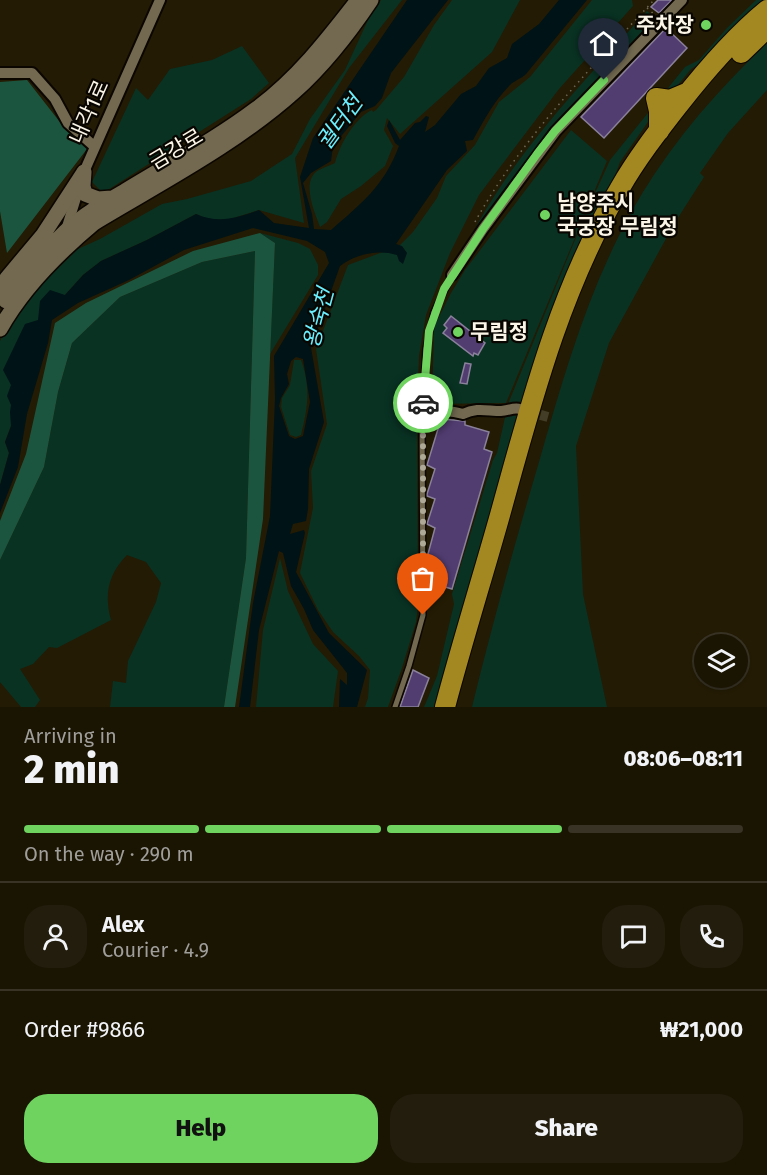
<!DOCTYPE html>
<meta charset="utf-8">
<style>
body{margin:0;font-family:"Fira Sans","Noto Sans KR",sans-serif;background:#231d0d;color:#f1f3f6;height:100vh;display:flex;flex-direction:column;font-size:22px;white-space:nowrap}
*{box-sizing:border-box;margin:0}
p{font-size:20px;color:#9f9e9a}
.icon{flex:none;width:33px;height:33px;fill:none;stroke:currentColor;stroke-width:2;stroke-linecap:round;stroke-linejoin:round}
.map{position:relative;height:707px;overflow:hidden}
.drawer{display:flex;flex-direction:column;background:#1a1403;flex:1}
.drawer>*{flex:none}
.controls{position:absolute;left:694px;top:634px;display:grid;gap:12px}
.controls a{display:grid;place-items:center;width:54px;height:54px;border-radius:50%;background:#1a1403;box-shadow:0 2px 4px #0004,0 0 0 2px #383325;font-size:30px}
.pin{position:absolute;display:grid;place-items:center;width:51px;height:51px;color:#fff;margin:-62px -26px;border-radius:50% 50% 50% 0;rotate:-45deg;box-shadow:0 0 6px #0007}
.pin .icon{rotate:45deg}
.courier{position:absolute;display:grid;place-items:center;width:60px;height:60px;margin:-30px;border:4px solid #6fd35f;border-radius:50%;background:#fff;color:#222;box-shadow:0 2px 8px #0007}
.overview em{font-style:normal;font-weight:800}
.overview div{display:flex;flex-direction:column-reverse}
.overview{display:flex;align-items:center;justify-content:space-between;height:102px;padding:0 24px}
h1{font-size:39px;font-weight:800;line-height:45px}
.bar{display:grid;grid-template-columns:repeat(4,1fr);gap:9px 6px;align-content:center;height:72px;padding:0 24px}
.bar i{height:8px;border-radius:4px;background:#383325}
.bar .selected{background:#6fd35f}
.bar p{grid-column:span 4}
.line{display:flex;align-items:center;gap:15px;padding:0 24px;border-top:2px solid #383325}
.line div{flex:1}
.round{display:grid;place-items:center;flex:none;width:63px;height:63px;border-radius:24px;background:#231d0d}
.action{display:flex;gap:12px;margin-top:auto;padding:12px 24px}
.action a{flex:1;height:69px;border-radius:24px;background:#6fd35f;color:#111;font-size:24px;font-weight:800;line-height:69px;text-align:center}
.action a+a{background:#231d0d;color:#f1f3f6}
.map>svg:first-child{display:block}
</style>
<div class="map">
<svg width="767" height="707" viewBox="0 0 767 707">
<rect width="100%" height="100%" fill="#231b04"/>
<path fill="#093223" d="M381 0H402L349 68 295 158 304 223 259 210 224 221 207 219 196 214 147 240 101 261 83 275 65 295 38 320 11 385V426L5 442 9 453 0 485V341L15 310 78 249 100 239 162 204 187 199 251 181 292 154 310 119 345 70 368 20Z
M452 0H520L492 52 400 134 387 118 384 130 393 146 385 166 361 186 341 199 327 222 320 227C315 213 301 183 317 171 322 168 329 166 335 163 340 144 354 119 372 110L373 112 376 110 404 77 434 25Z
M592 0H632L633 6 559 89 479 195 450 253 426 315 419 356 417 406 418 606 416 622 402 668 388 707H365L368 698 370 670 359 656 333 632 318 610 300 573 313 508 311 471 327 424 316 349 348 265 399 246 413 232 437 198 446 176 475 145 499 102 530 77Z
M756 0H766L732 31 704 61 691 69 650 119 620 162 612 184 581 242 563 282 446 676 435 707H424L437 676 454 604 452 594 493 460 497 453 508 404 586 213 610 160 685 67 699 60 727 28Z
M647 11 657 20 551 130 464 250C507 160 581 85 647 11Z
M767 43V90L728 133 700 173 704 177 674 224 609 343 576 446 583 594 607 707H472C492 625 515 543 539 462 566 368 592 276 643 192 677 136 720 88 767 43Z
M242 46 269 83 251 99 103 193 92 182 136 88 148 100 170 69 212 60Z
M571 130 607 161 506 403 432 404 434 327 451 293 465 270Z
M260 233 298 243 310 249 318 265V275L270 354 275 243Z
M255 251 246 558 224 707H110L113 681 126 683 128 661 156 602 161 583 146 562 127 555C108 574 104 595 111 620L57 648 49 647 33 664 20 669 40 700 35 707H21L0 682V560L44 467 58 392 72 343 120 297 202 262Z
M294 360H301C311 387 308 407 301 435L296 437 290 435 281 407 282 398 290 385Z
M280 558 288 591 313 644 338 671 333 707H256L263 630Z"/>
<path fill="#1c553f" d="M27 80 63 126 87 149 7 253 0 211V82Z
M260 233 275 243 263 519 235 707H224L246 558 255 251 202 262 120 297 72 343 58 392 44 467 0 560V521L26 454 55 323 86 303 193 251Z"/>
<path fill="#001316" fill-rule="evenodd" d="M407 0H448L391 73 382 98 375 106 361 112 333 146 331 161 311 173 303 183 312 214 314 229 331 230C362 203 384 186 399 146L395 143 387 126 389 120 400 140 415 123 420 122 426 116 429 117 425 132 435 125 461 94 476 86 489 68 507 58 512 44 539 24 559 0H587L526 74C521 79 515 80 510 85 494 101 484 120 473 140L465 141 467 151 447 170 396 244 402 246 407 253 403 264 399 261 397 255C378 249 356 254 340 266L311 348 324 422 309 469 308 509 306 521 293 524 290 534 304 530 305 533 296 572 329 633 367 670 357 707H339L340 679 347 685V673L313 630 304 609 291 586 283 553 279 551 259 630 250 707H239L253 603 270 516 275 399 274 356 329 263 325 252 307 241 253 228 184 250 129 280 78 303 52 320 48 343 27 414 18 467 0 513V485L9 453 5 442 11 426 10 412 11 405 7 396 11 385 3 370 25 324 38 320 40 301 50 290 65 295 83 275 101 261 147 240 196 214C219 224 237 218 259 210L274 223 309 228 300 177 313 138ZM296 357 303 359 310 402 303 436 295 439 289 436 279 406 281 398 289 384 287 374 291 361Z"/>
<path fill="#523d71" stroke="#8a819b" stroke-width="1.5" d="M658 0H672L659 13 651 7Z
M666 28 687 48 604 138 581 117Z
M451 316 485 343 478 355 474 353 473 356 443 333 447 328 444 325Z
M465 363 471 364 467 384 460 383Z
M441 419 465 421V425L489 432 484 449 492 452 452 589 428 582 435 559 428 556V554L435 528 427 524 435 499 427 496V494L435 469 427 465Z
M413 670 429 678 418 707H400Z"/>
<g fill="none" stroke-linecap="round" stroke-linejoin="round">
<path stroke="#433c26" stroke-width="10" stroke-dasharray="10 5" stroke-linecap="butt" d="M526 411 548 417"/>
<defs>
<path id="lane" d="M395 707 409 666 423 615 422 418 426 349 434 312 452 275"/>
<path id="street" d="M0 73H32L55 99 68 123 95 147
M66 230 84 172 160 0
M452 275 483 229 556 131 682 0
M422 418C437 411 446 409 463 414 477 407 487 411 501 411 508 411 513 407 520 409"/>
<path id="secondary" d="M84 172 83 186 85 194 98 199 112 198
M0 290 7 278 43 235 84 172
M6 301C24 276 43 253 65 232 83 215 104 203 125 191 169 164 215 140 256 109 297 79 327 40 358 0
M0 329C23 288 58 253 94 223 162 182 236 144 295 91 325 64 349 33 371 0"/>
<path id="highway" d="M741 53 767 28
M659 131V111L656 98 670 100 689 92
M445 707C462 643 482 579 500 515 531 403 560 289 620 188 637 158 659 130 680 103 706 70 734 37 767 10"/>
</defs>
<use href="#lane" stroke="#0c0600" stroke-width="8"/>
<use href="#street" stroke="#0c0600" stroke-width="14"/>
<use href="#secondary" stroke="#0c0600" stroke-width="18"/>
<use href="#highway" stroke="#0c0600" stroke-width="22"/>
<path stroke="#706955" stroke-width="1.5" stroke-dasharray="1.5 4.5" stroke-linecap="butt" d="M647 8 655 15
M475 222C520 140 591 68 654 0"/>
<use href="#lane" stroke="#726950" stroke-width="5"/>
<use href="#street" stroke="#726950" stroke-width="10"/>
<use href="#secondary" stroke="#726950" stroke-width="15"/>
<use href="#highway" stroke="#a38822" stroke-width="20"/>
</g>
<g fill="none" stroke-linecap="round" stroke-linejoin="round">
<path stroke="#afa998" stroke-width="6" stroke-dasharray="0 10.8" d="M423 403V615"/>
<path stroke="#6fd35f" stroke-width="8" d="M423 403 429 331 444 289 483 229 537 154 555 131 604 80"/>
</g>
<g fill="#6fd35f" stroke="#090601" stroke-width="2">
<circle cx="706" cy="25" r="6"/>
<circle cx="545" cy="215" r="6"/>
<circle cx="458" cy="332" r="6"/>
</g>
<g text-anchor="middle" stroke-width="4.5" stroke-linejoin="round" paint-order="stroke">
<g font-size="21" font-weight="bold" fill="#faf5e7" stroke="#090601" text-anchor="start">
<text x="694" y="32" text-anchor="end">주차장</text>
<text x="557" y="210">남양주시<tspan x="557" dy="24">국궁장 무림정</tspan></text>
<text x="470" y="339">무림정</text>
</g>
<g font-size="21" fill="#faf5e7" stroke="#090601">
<text transform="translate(89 112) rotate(-66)" y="7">내각1로</text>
<text transform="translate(176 149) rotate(-31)" y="7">금강로</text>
</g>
<g font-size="22" font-style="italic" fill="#6af0ff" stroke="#090601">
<text transform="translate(339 122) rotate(-54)" y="8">궐터천</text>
<text transform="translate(318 318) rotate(-75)" y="8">왕숙천</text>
</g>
</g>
</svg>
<div class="controls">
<a><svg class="icon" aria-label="layers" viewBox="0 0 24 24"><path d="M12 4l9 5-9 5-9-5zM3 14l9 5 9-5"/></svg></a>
</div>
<div class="pin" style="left:423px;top:615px;background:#ea580c"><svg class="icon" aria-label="bag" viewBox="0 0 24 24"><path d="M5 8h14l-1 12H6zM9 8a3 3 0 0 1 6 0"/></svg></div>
<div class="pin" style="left:604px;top:80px;background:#1f2937"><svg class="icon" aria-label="home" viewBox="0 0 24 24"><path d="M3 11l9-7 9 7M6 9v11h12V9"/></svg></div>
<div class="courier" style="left:423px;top:403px"><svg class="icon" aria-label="car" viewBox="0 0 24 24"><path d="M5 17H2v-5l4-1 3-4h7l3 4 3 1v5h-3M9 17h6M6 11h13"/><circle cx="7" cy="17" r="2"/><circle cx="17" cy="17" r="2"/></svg></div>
</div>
<section class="drawer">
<div class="overview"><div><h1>2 min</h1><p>Arriving in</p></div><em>08:06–08:11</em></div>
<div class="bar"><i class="selected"></i><i class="selected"></i><i class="selected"></i><i></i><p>On the way · 290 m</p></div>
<div class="line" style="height:108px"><a class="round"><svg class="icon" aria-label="person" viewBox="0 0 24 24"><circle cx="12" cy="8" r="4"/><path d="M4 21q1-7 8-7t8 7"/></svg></a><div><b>Alex</b><p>Courier · 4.9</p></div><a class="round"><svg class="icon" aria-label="chat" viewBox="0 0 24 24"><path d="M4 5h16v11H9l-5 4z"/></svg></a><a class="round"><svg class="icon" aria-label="phone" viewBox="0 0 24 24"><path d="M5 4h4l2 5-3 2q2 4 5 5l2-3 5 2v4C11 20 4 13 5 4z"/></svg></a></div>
<div class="line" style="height:78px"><div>Order #9866</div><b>₩21,000</b></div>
<div class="action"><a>Help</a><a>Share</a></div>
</section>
